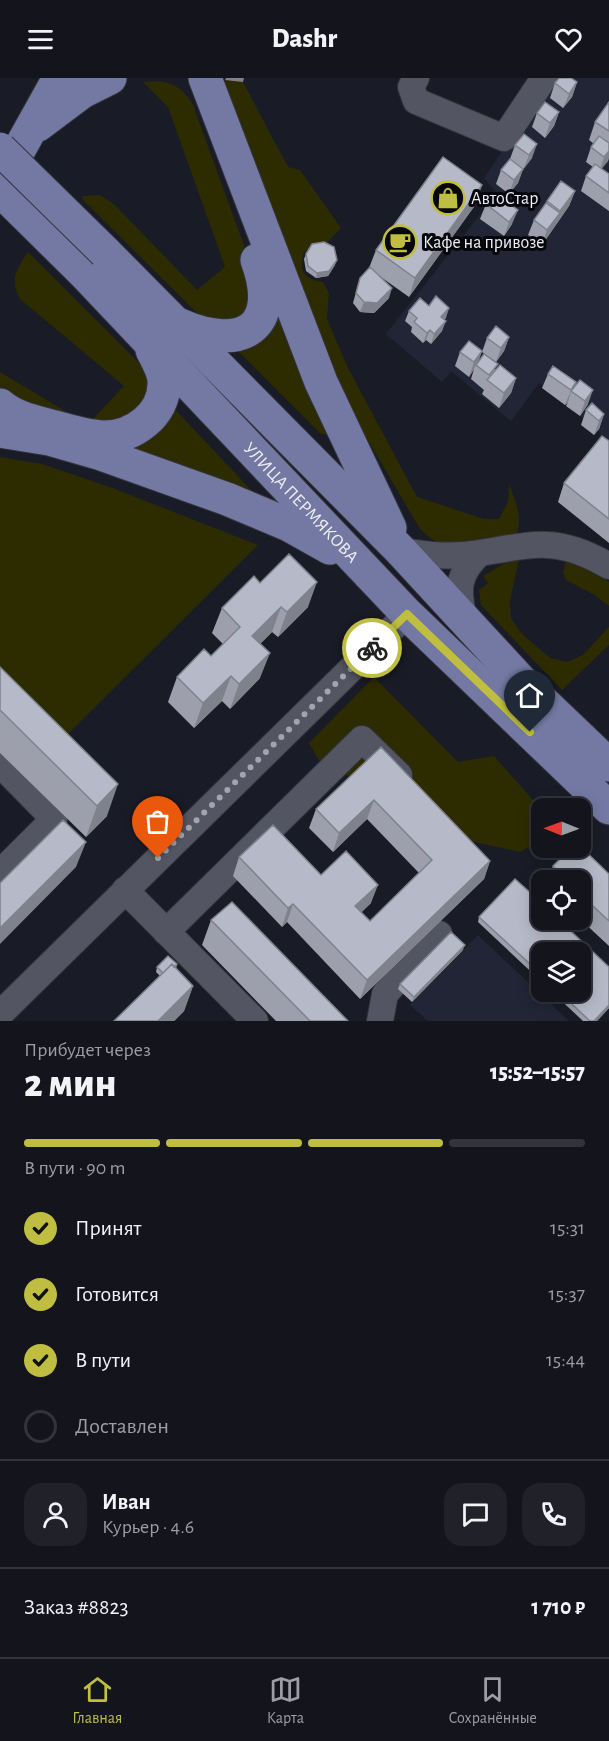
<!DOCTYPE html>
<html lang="ru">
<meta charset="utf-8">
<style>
body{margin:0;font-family:"Alegreya Sans",sans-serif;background:#202129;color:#f1f3f6;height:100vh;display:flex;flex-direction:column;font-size:22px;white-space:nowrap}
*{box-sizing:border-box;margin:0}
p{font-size:20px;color:#9d9ea3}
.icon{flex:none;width:33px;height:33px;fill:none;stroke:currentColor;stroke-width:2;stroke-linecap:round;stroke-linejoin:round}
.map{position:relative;height:943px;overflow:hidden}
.sheet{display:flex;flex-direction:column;background:#13141c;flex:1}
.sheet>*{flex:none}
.needle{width:39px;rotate:271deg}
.tools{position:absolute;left:531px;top:720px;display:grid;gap:12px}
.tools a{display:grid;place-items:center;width:60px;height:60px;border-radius:12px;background:#13141c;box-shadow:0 3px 15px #0003,0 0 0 2px #32333b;font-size:30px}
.pin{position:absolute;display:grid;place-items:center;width:51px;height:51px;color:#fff;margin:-62px -26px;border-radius:50% 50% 50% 0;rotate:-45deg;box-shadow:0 0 6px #0007}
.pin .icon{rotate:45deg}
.courier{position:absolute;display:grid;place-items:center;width:60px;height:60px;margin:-30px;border:4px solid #bfbe41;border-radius:50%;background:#fff;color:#222;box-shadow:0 2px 8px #0007}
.summary em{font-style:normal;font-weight:800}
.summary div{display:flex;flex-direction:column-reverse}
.summary{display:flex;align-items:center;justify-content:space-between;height:102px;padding:0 24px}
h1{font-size:39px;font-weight:800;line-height:45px}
.bar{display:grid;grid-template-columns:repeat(4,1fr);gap:9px 6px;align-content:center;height:72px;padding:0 24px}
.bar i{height:8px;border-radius:4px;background:#32333b}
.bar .current{background:#bfbe41}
.bar p{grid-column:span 4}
.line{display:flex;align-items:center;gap:15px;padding:0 24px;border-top:2px solid #32333b}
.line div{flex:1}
.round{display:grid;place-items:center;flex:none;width:63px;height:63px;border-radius:18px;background:#202129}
ol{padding:0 24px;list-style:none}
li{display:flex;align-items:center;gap:18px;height:66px}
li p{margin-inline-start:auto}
li .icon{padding:6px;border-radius:50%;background:#bfbe41;color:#111;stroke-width:4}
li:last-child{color:#9d9ea3}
li i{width:33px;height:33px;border:3px solid #32333b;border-radius:50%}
header{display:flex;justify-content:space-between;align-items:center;height:78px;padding:0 24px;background:#13141c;font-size:27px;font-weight:800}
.tabs{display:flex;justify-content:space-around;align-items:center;height:84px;border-top:2px solid #32333b;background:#13141c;font-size:16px;color:#9d9ea3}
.tabs a{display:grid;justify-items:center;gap:3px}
.tabs .current{color:#bfbe41}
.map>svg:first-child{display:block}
</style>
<header><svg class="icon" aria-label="menu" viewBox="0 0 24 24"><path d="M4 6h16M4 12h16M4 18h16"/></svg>Dashr<svg class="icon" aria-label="heart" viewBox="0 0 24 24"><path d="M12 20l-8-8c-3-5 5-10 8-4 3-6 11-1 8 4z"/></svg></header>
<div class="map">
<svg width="609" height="943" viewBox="0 0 609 943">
<rect width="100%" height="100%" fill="#191b26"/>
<path fill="#222535" d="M551 0H609V91L599 104 609 111V387L592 372 601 355 539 305 511 343 451 293 442 304 386 256 497 115 484 100Z
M478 857 569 943H428L410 927Z"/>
<path fill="#2d2c00" d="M225 2 243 4 288 89 300 92 341 150 325 167H315L304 174C299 193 303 201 323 204L329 215 327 241 348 290 417 419 484 441H499L508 424 509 406C516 424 523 440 516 458L497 464 439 465 430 460 420 451 358 345 333 294 226 14Z
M158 3C175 5 185 12 193 27L257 203 259 215 236 246 200 238 82 121 83 118 100 117 114 126 197 212 225 189 168 29 143 4Z
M28 174 153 299C149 362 97 352 53 336 34 329 15 322 0 309V294L65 333 90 344 124 308 20 221C9 202 17 190 28 174Z
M278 235 328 357 321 356 234 269Z
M170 326 267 429 125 368Z
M0 379 42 386 110 409 258 467 68 656 0 588Z
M519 481 510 523 511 540 521 555 550 580 567 584 583 577 609 549V567L562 612 481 527 479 512 488 505 483 498 503 486Z
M566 482 581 487 609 504V528L593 516 566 502 563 495Z
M374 599 458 684 494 678 541 731V762L520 774 462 761 379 682 350 698 324 691 309 665Z"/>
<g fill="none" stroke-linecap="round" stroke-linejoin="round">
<defs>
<path id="minor" d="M416 0 411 9 416 23 504 60 544 0
M401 473C428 477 453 480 480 475 535 466 558 458 609 488
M464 541C457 512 457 496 480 475
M0 686 54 741 0 795
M125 812 255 943
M166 854 362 661 399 697
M0 936 407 536
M380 943 385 916 439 856"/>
<g id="major">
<path d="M205 0 321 304 390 450"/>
<path d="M38 47 82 14 110 0"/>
<path d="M0 106 59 0"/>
<path id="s1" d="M0 112 83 194 407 536 609 730"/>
<path d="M105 174 401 473 521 603 609 687"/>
<path d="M180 247C242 274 282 250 257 182"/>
<path d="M0 327C15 340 37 344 55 349 71 353 88 359 105 359 133 359 164 337 164 306 165 295 157 282 152 272"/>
<path d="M0 353 49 361 101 376 227 421 289 447 330 470"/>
</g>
</defs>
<use href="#minor" stroke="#33343d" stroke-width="28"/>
<use href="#major" stroke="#33343d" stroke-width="35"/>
<use href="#minor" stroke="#535562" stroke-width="26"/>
<use href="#major" stroke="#7379a3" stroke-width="33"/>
<defs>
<path id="major-bridge" d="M0 71 105 174"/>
</defs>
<use href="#major-bridge" stroke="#33343d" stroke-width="35" stroke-linecap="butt"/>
<use href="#major-bridge" stroke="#7379a3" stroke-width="33"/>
</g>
<path fill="#9da0ac" d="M577 4 572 19 563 30 550 20 555 5Z
M609 24V79L608 83 601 91 609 96V133L581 113 586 98 593 89 586 84 591 69 594 66 589 62 595 44Z
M559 34 554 48 545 60 532 49 537 35Z
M524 56 532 80 523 91 518 105 509 116 496 106 501 92 510 81 515 67Z
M575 113 569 128 542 167 528 157 534 142 546 126 547 123Z
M476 126 409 219 378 197 389 220 374 235 360 234 353 225 360 200 369 190 376 172Z
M486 126 512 146 504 158 480 141Z
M306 176 335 187 328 198 316 200 306 193 304 181Z
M429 228 449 230 444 242 442 253 431 266 426 262 423 265 411 254 412 249 405 243 409 233Z
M509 259 504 273 496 284 482 274 487 260Z
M460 274 496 292 516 300 511 315 499 330 482 316 484 312 471 301 474 291 469 299 455 288Z
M548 296 576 304 575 309 588 326 580 338 566 328 568 324 565 327 542 310Z
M586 332 604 336 599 351 594 357 581 347Z
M609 363V465L558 424 564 405Z
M260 505 308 529 278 559 272 554 260 566V600L230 631 222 623 194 650 168 624 177 599 211 578 223 566 212 555 222 530Z
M0 589 107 738 86 759 0 675Z
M381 669 490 783 484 801 360 921 287 844 282 849 233 798 239 779 321 797 371 825 361 834 370 843 419 795 367 741 333 774 309 750 316 731Z
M553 788 609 796V868L580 841V802H548Z
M479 839 609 889V930L597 943H583L552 914H580L542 874V904L478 844Z
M211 842 348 943H276L202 867Z
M463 872 412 924 398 911 400 906Z
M177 886 176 891 193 908 184 933 174 943H114L160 898 156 894 157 889Z"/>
<path fill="#7f828c" d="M226 0H244L243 4 225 2Z
M577 4 572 19 563 30 569 16Z
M559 34 554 48 545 60 550 45Z
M537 66 532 80 523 92 529 77Z
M609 73V79L608 83 599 94 604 79Z
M523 91 518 105 509 116 514 102Z
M482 107 476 126 409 219 415 200Z
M575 113 569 128 542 167 547 152Z
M518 132 512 146 504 158 509 144Z
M337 182 335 187 328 198 316 200 317 195Z
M392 210 389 220 374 235 360 234 364 224Z
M449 230 446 240 438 249 441 239Z
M446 243 442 253 431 266 434 256Z
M430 252 426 262 423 265 427 255Z
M509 259 504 273 496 284 501 270Z
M482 273 477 288 476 287 474 291 469 299 474 284Z
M516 300 511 315 499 330 504 315Z
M576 304 573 314 571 313 568 324 565 327 571 312Z
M593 312 588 326 580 338 585 323Z
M604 336 599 351 594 357 599 343Z
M317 504 308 529 278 559 287 534Z
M281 529 272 554 243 583 252 558Z
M270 575 260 600 230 631 239 606Z
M231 598 222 623 194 650 203 625Z
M118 706 107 738 86 759 97 728Z
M374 722 367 741 333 774 339 755Z
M86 764 76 789 0 866V850Z
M490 783 484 801 360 921 367 902Z
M378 807 371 825 349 847 355 828Z
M293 826 287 844 282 849 288 830Z
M465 867 463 872 412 924 414 919Z
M193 908 184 933 174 943H158Z
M609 927V930L597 943H594Z"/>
<path fill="#b6bac8" stroke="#7f828c" stroke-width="1.5" d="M559 0H571L577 4 569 16 555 5Z
M545 24 559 34 550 45 537 35Z
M609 24V53L595 44Z
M524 56 537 66 529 77 515 67Z
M599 58 609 65V73L604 79 591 69Z
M443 79 482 107 415 200 376 172Z
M510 81 523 91 514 102 501 92Z
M595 86 609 96V115L586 98Z
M561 103 575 113 560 133 547 123Z
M494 115 518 132 509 144 486 126Z
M546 125 560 135 547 152 534 142Z
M324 164 334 169 337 182 329 193 317 195 308 188 306 176 312 166Z
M370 189 392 210 377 225 364 224 356 215 360 200Z
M436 218 449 230 441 239 446 243 434 256 430 252 427 255 414 244 417 240 409 233 420 220 429 228Z
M496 248 509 259 501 270 487 260Z
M469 263 482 273 474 284 460 274Z
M484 276 498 286 489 297 476 287Z
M500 287 516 300 504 315 487 302Z
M553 288 576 304 571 312 548 296Z
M580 302 593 312 585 323 571 313Z
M592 325 604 336 599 343 586 332Z
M602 358 609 363V441L564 405Z
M289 476 317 504 287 534 281 529 252 558 270 575 239 606 231 598 203 625 177 599 204 571 211 578 240 549 222 530 254 498 260 505Z
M0 589 118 706 97 728 0 632Z
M381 669 490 783 367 902 293 826 288 830 239 779 273 747 321 797 346 773 378 807 355 828 370 843 432 782 374 722 339 755 316 731Z
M63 742 86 764 0 850V805Z
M580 768 609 796V843L580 816V802H567L553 788 571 770H580Z
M515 801 542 825V842H559L609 889V927L594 943H590L559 914H580V874H542V897L479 839Z
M232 824 348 943H310L211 842Z
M451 854 465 867 414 919 400 906Z
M168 878 177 886 174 889 172 886 163 895 157 889Z
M172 886 193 908 158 943H114Z"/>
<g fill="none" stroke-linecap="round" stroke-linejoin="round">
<path stroke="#a3a4ad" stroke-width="6" stroke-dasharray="0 10.8" d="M158 780 372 570"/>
<path stroke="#bfbe41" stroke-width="8" d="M372 570 407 536 530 654"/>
</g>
<defs>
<symbol id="shop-ring" viewBox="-11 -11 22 22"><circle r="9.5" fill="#06060b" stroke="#bfbe41" stroke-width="1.5"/><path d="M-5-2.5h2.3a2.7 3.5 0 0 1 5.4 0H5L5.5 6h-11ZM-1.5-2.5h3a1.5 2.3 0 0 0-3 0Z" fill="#bfbe41"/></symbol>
<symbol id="cafe-ring" viewBox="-11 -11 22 22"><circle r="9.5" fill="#06060b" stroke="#bfbe41" stroke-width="1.5"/><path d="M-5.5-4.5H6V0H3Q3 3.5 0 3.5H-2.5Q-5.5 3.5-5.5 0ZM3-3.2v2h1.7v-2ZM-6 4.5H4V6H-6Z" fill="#bfbe41"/></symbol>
</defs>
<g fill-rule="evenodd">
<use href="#shop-ring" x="429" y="101" width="38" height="38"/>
<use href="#cafe-ring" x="381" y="145" width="38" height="38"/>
</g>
<g text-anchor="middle" stroke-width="6" stroke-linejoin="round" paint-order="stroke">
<g font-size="18" fill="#edeef6" stroke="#06060b" text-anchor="start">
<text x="471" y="126">АвтоСтар</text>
<text x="423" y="170">Кафе на привозе</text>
</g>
<g font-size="18" fill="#edeef6" stroke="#06060b">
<text dy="6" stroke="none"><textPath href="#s1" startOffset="434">УЛИЦА ПЕРМЯКОВА</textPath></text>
</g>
</g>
</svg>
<div class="tools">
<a><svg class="needle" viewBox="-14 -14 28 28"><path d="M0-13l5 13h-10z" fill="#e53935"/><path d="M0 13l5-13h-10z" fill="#9d9ea3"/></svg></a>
<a><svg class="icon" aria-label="locate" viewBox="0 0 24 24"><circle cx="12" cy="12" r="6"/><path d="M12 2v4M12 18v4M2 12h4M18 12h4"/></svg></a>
<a><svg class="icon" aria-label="layers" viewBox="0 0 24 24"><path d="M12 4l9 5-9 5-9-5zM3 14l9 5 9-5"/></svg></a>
</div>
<div class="pin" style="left:158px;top:780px;background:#ea580c"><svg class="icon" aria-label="bag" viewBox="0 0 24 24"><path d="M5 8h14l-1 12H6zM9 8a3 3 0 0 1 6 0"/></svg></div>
<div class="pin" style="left:530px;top:654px;background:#1f2937"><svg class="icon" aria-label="home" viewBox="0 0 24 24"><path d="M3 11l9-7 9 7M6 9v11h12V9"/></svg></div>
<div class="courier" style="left:372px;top:570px"><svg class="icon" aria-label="bike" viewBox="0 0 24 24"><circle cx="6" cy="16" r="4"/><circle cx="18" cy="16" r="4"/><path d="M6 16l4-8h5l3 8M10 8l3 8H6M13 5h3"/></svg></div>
</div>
<section class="sheet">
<div class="summary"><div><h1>2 мин</h1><p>Прибудет через</p></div><em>15:52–15:57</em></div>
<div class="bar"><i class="current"></i><i class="current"></i><i class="current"></i><i></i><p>В пути · 90 m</p></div>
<ol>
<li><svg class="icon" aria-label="check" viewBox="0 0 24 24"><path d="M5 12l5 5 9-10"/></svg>Принят<p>15:31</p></li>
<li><svg class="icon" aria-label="check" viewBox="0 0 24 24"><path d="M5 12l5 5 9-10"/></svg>Готовится<p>15:37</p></li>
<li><svg class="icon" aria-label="check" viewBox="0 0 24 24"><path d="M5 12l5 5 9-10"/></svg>В пути<p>15:44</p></li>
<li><i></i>Доставлен</li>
</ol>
<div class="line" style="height:108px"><a class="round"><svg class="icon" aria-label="person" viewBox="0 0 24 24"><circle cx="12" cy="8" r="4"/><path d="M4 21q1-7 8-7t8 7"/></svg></a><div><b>Иван</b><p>Курьер · 4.6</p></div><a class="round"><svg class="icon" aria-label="chat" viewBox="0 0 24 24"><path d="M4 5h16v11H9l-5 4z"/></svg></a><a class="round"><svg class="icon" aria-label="phone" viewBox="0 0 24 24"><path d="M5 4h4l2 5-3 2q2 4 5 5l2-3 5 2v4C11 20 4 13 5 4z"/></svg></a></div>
<div class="line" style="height:78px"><div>Заказ #8823</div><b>1 710 ₽</b></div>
</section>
<nav class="tabs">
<a class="current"><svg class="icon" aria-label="home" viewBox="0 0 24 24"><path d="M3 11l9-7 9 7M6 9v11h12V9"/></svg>Главная</a>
<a><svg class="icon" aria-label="map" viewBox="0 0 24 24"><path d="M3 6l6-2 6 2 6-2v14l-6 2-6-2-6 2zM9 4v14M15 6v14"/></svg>Карта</a>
<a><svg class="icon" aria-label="saved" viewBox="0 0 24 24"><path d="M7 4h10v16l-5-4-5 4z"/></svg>Сохранённые</a>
</nav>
